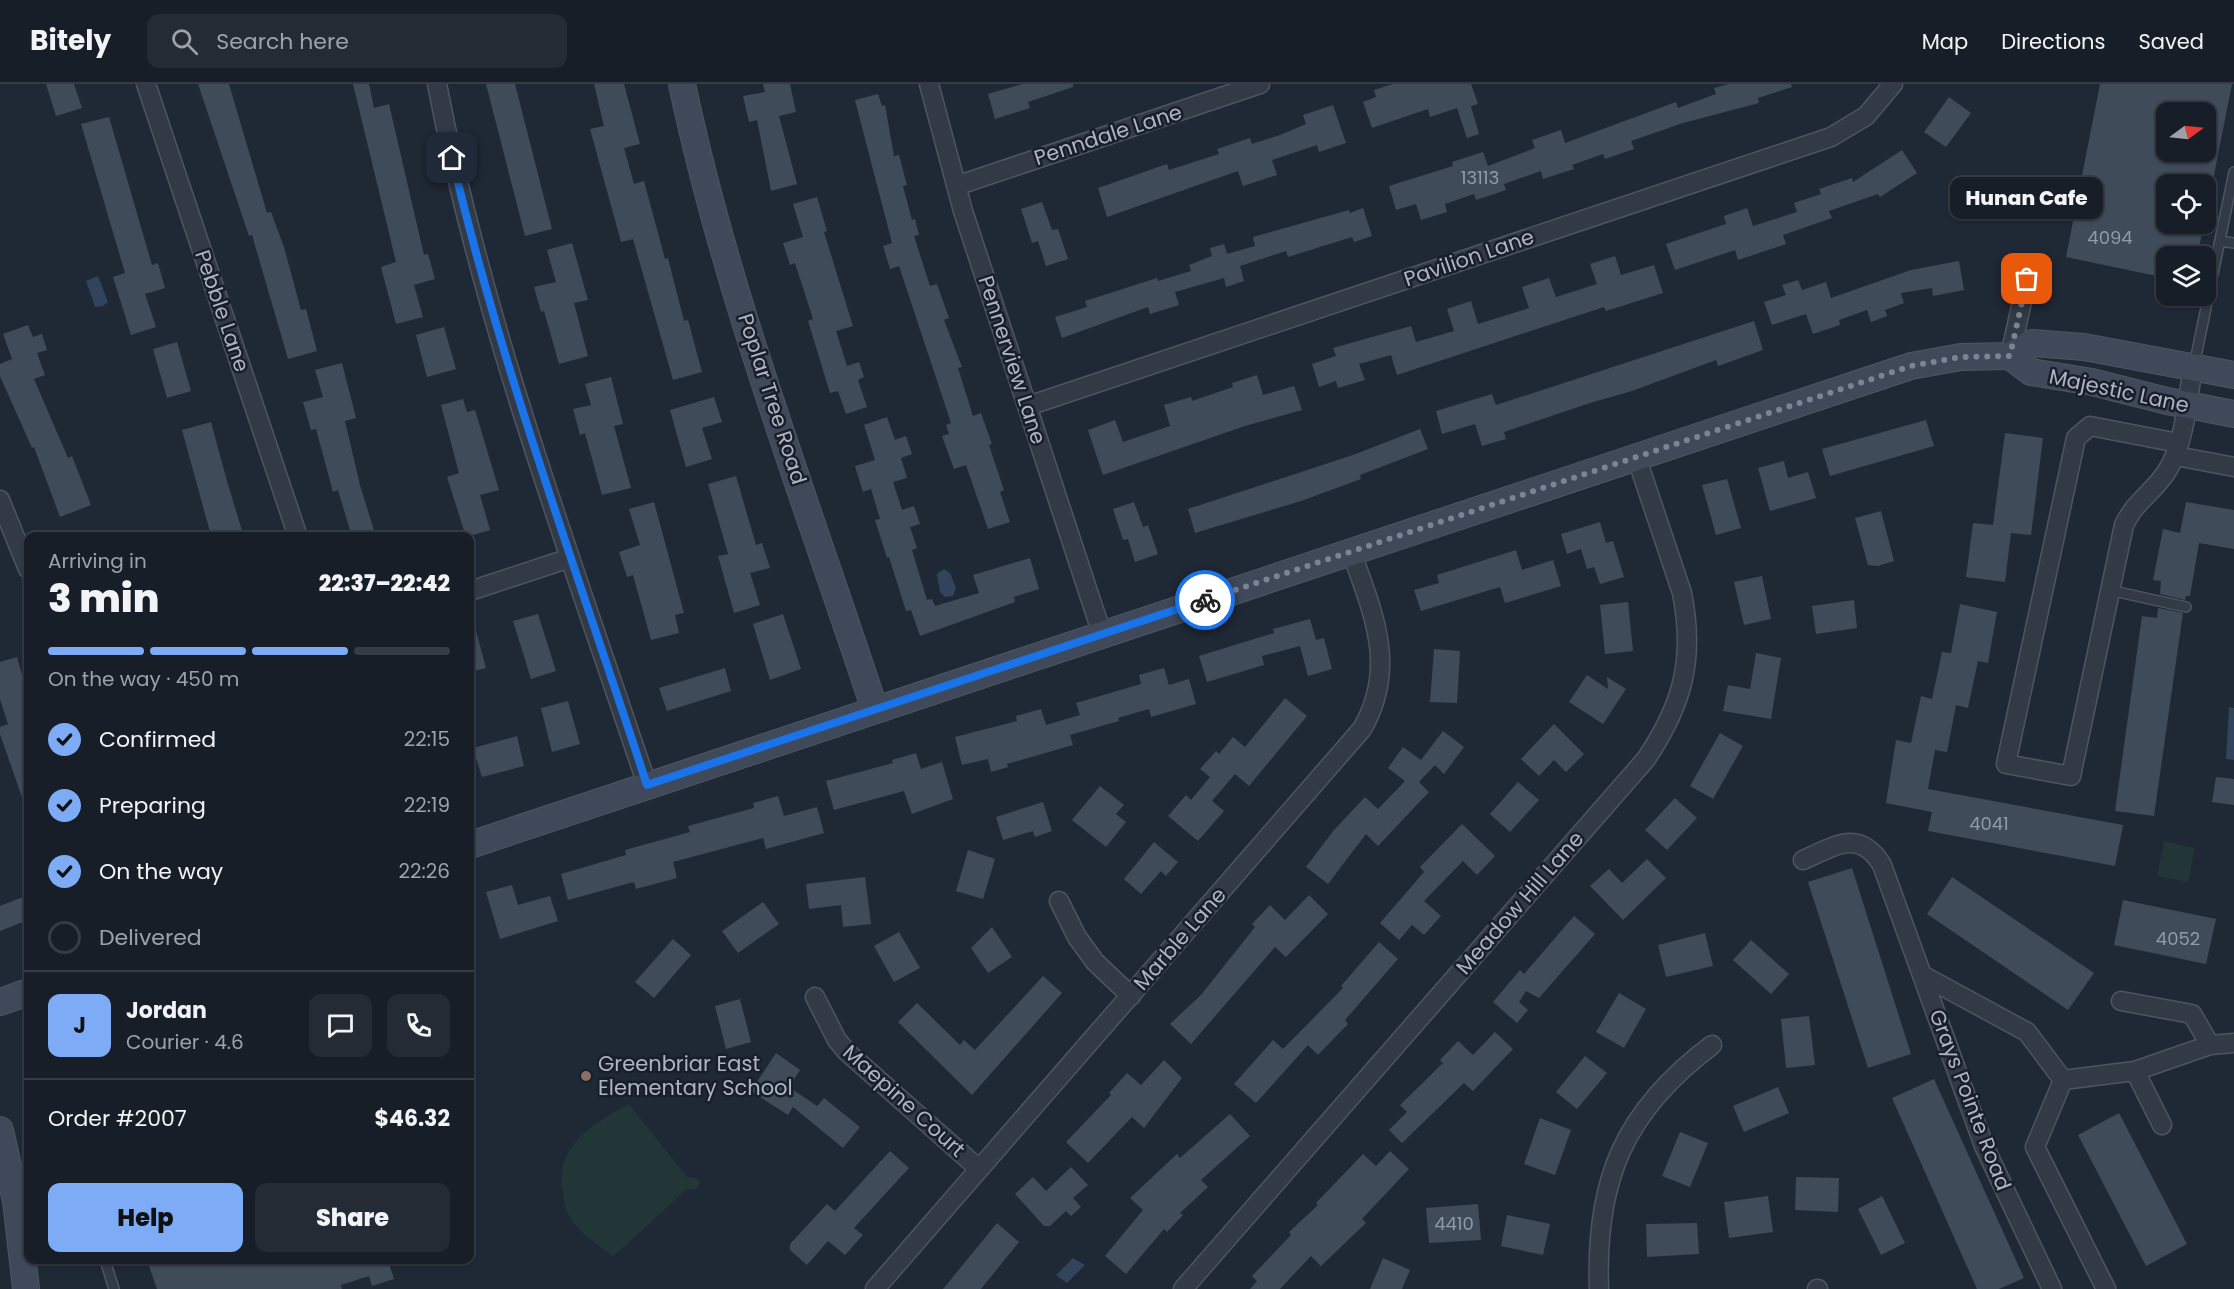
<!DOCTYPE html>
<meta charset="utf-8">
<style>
body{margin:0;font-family:Poppins,sans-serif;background:#242b34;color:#f1f3f6;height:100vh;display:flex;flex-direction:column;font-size:22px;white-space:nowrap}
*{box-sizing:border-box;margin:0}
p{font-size:20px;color:#9ea2a8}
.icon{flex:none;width:33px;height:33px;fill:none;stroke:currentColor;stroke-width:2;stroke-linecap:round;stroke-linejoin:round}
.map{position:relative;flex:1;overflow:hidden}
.details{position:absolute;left:24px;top:448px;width:450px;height:732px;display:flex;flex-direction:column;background:#171e28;border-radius:12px;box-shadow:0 2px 4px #0004,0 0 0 2px #363c45}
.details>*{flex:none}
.needle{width:39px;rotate:75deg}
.buttons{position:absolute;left:2156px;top:18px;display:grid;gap:12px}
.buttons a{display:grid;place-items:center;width:60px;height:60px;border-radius:12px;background:#171e28;box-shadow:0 2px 4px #0004,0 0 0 2px #363c45;font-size:30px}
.pin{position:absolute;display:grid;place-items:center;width:51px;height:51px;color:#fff;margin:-26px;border-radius:12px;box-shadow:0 3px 9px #0006}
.courier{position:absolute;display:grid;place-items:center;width:60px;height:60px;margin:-30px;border:4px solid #1a73e8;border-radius:50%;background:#fff;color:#222;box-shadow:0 2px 8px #0007}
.bubble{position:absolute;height:42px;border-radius:12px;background:#171e28;box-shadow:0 2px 4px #0004,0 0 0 2px #363c45;font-size:20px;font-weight:800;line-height:42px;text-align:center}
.headline em{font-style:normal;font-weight:800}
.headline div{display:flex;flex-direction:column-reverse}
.headline{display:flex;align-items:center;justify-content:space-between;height:102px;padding:0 24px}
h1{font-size:39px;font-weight:800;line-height:45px}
.bar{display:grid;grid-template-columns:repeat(4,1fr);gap:9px 6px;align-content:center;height:72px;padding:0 24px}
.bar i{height:8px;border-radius:4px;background:#363c45}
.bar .active{background:#7dabf6}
.bar p{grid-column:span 4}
.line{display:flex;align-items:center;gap:15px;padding:0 24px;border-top:2px solid #363c45}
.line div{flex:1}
.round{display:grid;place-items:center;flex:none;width:63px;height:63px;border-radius:12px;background:#242b34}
ol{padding:0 24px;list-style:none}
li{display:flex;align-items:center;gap:18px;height:66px}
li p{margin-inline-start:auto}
li .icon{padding:6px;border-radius:50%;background:#7dabf6;color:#111;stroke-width:4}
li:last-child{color:#9ea2a8}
li i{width:33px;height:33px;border:3px solid #363c45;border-radius:50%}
.primary-button{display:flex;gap:12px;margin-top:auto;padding:12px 24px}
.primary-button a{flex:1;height:69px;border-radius:12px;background:#7dabf6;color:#111;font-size:24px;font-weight:800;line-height:69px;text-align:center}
.primary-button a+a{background:#242b34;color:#f1f3f6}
header{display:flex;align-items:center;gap:36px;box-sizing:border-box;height:84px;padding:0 30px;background:#171e28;border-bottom:2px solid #363c45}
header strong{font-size:28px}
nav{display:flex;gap:33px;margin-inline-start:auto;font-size:21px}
.search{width:420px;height:54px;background:#242b34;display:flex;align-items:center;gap:15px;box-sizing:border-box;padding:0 21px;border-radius:12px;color:#9ea2a8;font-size:22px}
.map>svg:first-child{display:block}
</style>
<header>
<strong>Bitely</strong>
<div class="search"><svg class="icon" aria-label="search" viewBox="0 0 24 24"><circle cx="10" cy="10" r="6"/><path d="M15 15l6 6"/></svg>Search here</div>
<nav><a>Map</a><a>Directions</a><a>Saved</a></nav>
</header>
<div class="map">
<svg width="2234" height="1205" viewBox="0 0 2234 1205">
<rect width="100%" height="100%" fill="#1f2835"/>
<path fill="#223537" d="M2164 757 2195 764 2188 798 2157 792Z
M629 1020 687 1093 698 1094 700 1099 696 1105H687L613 1173C598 1161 579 1149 569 1132 565 1126 564 1117 563 1109 553 1062 593 1040 629 1020Z"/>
<path fill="#32435c" d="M98 192 108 218 103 222 95 223 86 197Z
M944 485 950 489 956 504 953 512 945 513 940 508 937 490Z
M2229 623 2234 624V676L2226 675Z
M1073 1174 1085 1181 1067 1199 1056 1191Z"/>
<path fill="#404b5a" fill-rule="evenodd" d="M46 0H74L82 24 56 32Z
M198 0H229L267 129 271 128 284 163 301 226 306 225 317 267 288 275 252 151 249 152Z
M353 0H369L374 24 389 20 424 171 428 170 435 195 414 201 423 233 396 240 381 183 396 178Z
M486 0H515L552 145 525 152Z
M594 0H624L640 60 624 64 634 100 644 97 665 175 668 174 684 237 688 236 702 288 673 296 633 155 621 158 590 45 604 42Z
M763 0H790L796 28 779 32 797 100 771 107 757 36 749 38 743 12 765 8Z
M1022 0H1073V3L1028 18 1030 24 995 35 988 10Z
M1393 0H1471L1478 20 1471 22 1479 50 1467 54 1457 24 1430 33 1428 25 1372 44 1363 18 1376 13 1374 6Z
M1729 0H1791L1792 3 1758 14 1759 19 1683 39 1631 57 1634 65 1605 75 1603 70 1572 81 1574 85 1543 95 1541 87 1504 100 1506 106 1476 116 1474 110 1445 120 1447 128 1421 136 1416 120 1396 126 1389 102 1453 82 1452 78 1483 68 1488 82 1535 64 1532 56 1561 46 1565 59 1676 18 1678 24 1716 10 1714 4Z
M2100 0H2232L2212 101 2166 100V140H2204L2197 172H2166V194L2066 173ZM2166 28H2205V68H2166Z
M878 10 882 22 885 21 894 72 899 71 907 101 903 102 912 136 915 135 919 151 914 152 930 202 937 200 949 234 944 236 962 283 958 284 973 332 981 329 992 360 989 361 1004 406 1000 408 1010 438 988 445 966 381 954 385 942 352 949 350 946 341 951 339 899 182 890 185 883 162 892 159 855 16Z
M1949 13 1971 29 1946 63 1924 48Z
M1333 21 1346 59 1319 68 1317 61 1272 76 1277 91 1243 102 1238 87 1107 133 1098 104 1167 80 1169 86 1219 70 1217 65 1250 54 1252 60 1280 51 1306 40 1303 31Z
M109 33 152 181 158 179 165 204 145 210 156 243 131 251 113 193 125 189 81 40Z
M1902 66 1917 89 1880 113 1878 110 1829 127 1832 134 1783 151 1786 160 1738 176 1735 166 1675 186 1666 160 1726 140 1724 132 1747 124 1753 142 1797 128 1794 119 1821 110 1819 105 1852 94 1853 98Z
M817 113 827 147 824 148 853 242 836 247 847 282 859 278 864 293 858 296 867 323 846 330 838 307 830 309 808 237 813 235 795 179 790 181 783 159 803 153 793 120Z
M1042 118 1052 146 1058 145 1068 175 1046 182 1038 157 1032 159 1021 125Z
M1363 124 1372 152 1354 158 1352 153 1288 173 1286 167 1240 182 1244 197 1226 203 1224 194 1175 208 1179 221 1150 230 1148 223 1062 254 1055 233 1087 223 1085 217 1157 194 1158 197 1191 187 1189 181 1212 172 1210 164 1224 160 1227 170 1255 162 1253 153 1349 126 1350 129Z
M572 159 588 216 574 219 588 272 559 280 544 227 541 228 534 203 556 198 547 166Z
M1615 172 1621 191 1654 181 1663 209 1606 227 1604 223 1397 291 1391 271 1359 280 1365 296 1338 304 1336 297 1319 303 1312 280 1336 272 1333 264 1411 242 1416 258 1454 247 1447 225 1471 217 1478 240 1529 224 1522 203 1549 194 1556 213 1597 200 1590 180Z
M1959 177 1964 206 1933 212 1932 204 1901 209 1904 219 1885 226 1887 232 1871 238 1867 226 1839 236 1840 241 1813 250 1806 230 1772 241 1764 218 1786 211 1782 201 1798 196 1802 206 1826 198 1831 214 1911 186Z
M1754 237 1763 266 1718 282 1716 276 1632 307 1590 319 1504 348 1506 355 1482 362 1475 340 1442 350 1436 327 1492 310 1496 321Z
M28 241 33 253 42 250 47 266 37 269 45 291 34 295 68 374 72 372 91 421 60 433 34 363 32 364 0 292V280L12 275 3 250Z
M444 243 456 285 427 293 416 251Z
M177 258 191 307 167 314 153 265Z
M342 279 356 334 345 337 360 401 376 453H352L338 406 333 408 316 345 311 346 303 318 323 313 315 286Z
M1257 291 1263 311 1294 302 1302 326 1245 342 1103 391 1088 346 1115 336 1123 358 1170 342 1164 321 1191 313 1192 317 1233 303 1232 299Z
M611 293 623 340 614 342 631 404 602 411 585 349 580 351 573 325 591 321 585 300Z
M714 313 722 338 702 344 712 375 686 383 670 326Z
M463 315 467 328 475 326 499 406 480 411 490 446 466 453 447 393 459 389 441 321Z
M887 333 895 356 906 352 912 370 901 374 907 394 893 398 902 426 914 422 920 440 910 443 917 464 912 466 927 516 932 515 935 522 979 509 973 491 1030 474 1039 505 1014 513 1015 518 920 552 911 526 906 527 889 473 887 474 875 436 880 435 871 405 863 408 855 382 875 376 864 341Z
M1926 336 1934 362 1830 392 1822 365Z
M211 338 227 397 244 453H220L218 446 210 448 182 346Z
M1420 345 1428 365 1360 391 1361 395 1301 417 1195 449 1188 425 1353 371Z
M2005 349 2043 354 2031 451 2011 449 2005 498 1966 493 1973 439 1993 441Z
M1784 377 1788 394 1808 388 1816 414 1770 427 1758 384Z
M736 392 756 461 762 459 770 484 750 489 760 521 734 529 718 472 728 470 708 400Z
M1727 395 1741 444 1716 451 1702 401Z
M654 418 684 529 675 531 679 549 651 556 633 491 627 493 619 468 640 461 629 425Z
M1134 418 1143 443 1148 441 1158 470 1135 478 1128 455 1123 456 1113 425Z
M2186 418 2234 426V465L2199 459 2190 512H2186L2185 516 2160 510 2161 497 2153 496 2163 445 2180 449Z
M1881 427 1894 477 1878 482 1868 481 1855 434Z
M1600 438 1606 459 1613 457 1624 493 1600 500 1594 483 1587 485 1581 465 1567 470 1561 450Z
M1516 466 1522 486 1553 476 1561 502 1505 519 1500 503 1421 527 1414 506 1439 499 1437 491Z
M1762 492 1771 535 1744 541 1734 498Z
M1854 516 1857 544 1816 550 1812 522Z
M1628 518 1633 567 1605 570 1600 521Z
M1960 520 1997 528 1988 579 1978 577 1968 624 1956 621 1947 668 1935 666 1928 705 2123 741 2115 782 1928 747 1932 728 1886 719 1896 656 1911 659 1921 612 1932 615 1942 568 1951 569Z
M2158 524 2183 529 2154 732 2115 727 2142 532 2157 534Z
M538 530 556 587 531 595 513 537Z
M783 530 801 585 770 596 753 540Z
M1310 535 1316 556 1324 554 1332 585 1308 592 1300 562 1262 572 1264 581 1207 598 1199 572 1274 549 1273 545Z
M470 539H474L486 584 470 588Z
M1434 565 1460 567 1457 619 1430 618Z
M1756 569 1781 574 1771 635 1723 627 1728 601 1750 605Z
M17 573 28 611V725H26L0 650V643L8 640 0 615V578Z
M725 584 731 607 667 627 659 604Z
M1164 584 1169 601 1189 595 1196 620 1151 633 1149 625 1118 634 1119 637 1070 651 1073 661 1007 680 1008 683 991 688 988 675 962 681 955 653 1017 637 1016 632 1041 625 1046 641 1080 631 1076 619 1141 600 1139 591Z
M1587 591 1608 605 1607 593 1626 605 1603 640 1569 618Z
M1285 614 1307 632 1249 702 1235 690 1212 717 1224 727 1198 757 1168 732 1186 711 1191 716 1210 693 1200 685 1216 667 1219 670 1233 653 1245 663Z
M568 617 580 660 552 668 541 624Z
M1554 640 1584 670 1566 688 1554 676 1539 692 1521 675Z
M1443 647 1464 663 1444 690 1435 681 1419 698 1429 708 1378 762 1366 750 1328 800 1306 783 1334 746 1365 713 1378 725 1405 697 1388 684 1403 663 1421 676Z
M1720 649 1743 662 1713 715 1690 702Z
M517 652 524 682 482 693 473 664Z
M916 669 921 685 942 678 953 715 912 730 904 707 834 726 826 697 893 679 892 676Z
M2216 693 2234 695V721L2212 718Z
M1518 698 1539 716 1510 748 1490 730Z
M1100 702 1124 721 1116 730 1126 738 1106 763 1072 736Z
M778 712 784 732 817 723 824 749 766 765 763 754 673 778 677 794 636 805 634 798 568 816 561 790 626 771 625 766 690 748 688 742 754 724 753 719Z
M1675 714 1697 734 1667 766 1645 746Z
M1043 718 1052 747 1035 753 1033 747 1003 756 996 733Z
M1462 740 1495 772 1477 791 1463 777 1424 817 1441 832 1424 851 1412 841 1399 856 1380 839 1424 788 1420 783Z
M1154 758 1178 778 1166 792 1161 787 1141 810 1124 795Z
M968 766 995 775 983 815 956 807Z
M1647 775 1666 794 1623 836 1590 802 1609 785 1622 799Z
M1852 784 1911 970 1868 984 1808 798Z
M865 793 871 840 843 843 841 821 809 825 806 800Z
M1952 793 2094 889 2068 926 1927 830Z
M512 801 518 821 550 812 558 837 500 855 486 808Z
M28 811V836L0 847V822Z
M1309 811 1328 830 1286 873 1275 863 1191 960 1170 940 1201 911 1255 843 1252 840 1270 821 1285 836Z
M2123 816 2216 835 2206 880 2114 861Z
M763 818 779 840 738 869 722 847Z
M1574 832 1595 850 1539 914 1526 907 1519 918 1528 926 1517 939 1493 918 1520 886 1524 890Z
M992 843 1012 873 988 889 971 864Z
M899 848 920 884 894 898 874 862Z
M1705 849 1713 882 1666 893 1658 861Z
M673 855 691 871 654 914 635 898Z
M1751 856 1789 890 1771 910 1733 876Z
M1379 858 1398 875 1345 936 1348 940 1318 971 1308 961 1256 1019 1234 1000 1273 956 1283 965 1343 904 1341 902Z
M1043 892 1062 909 972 1011 898 938 917 919 960 961 964 956 975 966Z
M1619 909 1646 925 1624 964 1596 948Z
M740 915 751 958 726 965 715 922Z
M1809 932 1815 981 1786 984 1781 935Z
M1495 948 1513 965 1473 1007 1464 999 1402 1059 1389 1046 1407 1028 1400 1021 1443 979 1440 976 1458 957 1473 971Z
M776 969 800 986 789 1003 817 1022 824 1014 860 1043 843 1064 793 1023 788 1031 751 1007Z
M1585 972 1607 989 1577 1025 1556 1008Z
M1164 976 1182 994 1144 1044 1132 1033 1088 1079 1066 1058 1111 1011 1109 1009 1127 989 1141 1001Z
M1934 995 2024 1194 1999 1205H1977L1892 1014Z
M1778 1003 1789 1029 1744 1048 1733 1022Z
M2119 1029 2187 1160 2146 1182 2078 1051Z
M1230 1030 1250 1052 1201 1096 1208 1103 1180 1129 1183 1131 1167 1148 1164 1145 1126 1190 1105 1172 1143 1126 1130 1114 1177 1070 1180 1074Z
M1540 1034 1571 1046 1555 1091 1524 1080Z
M1680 1048 1708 1059 1690 1103 1662 1092Z
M890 1067 909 1084 854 1144 863 1151 845 1171 828 1157 807 1181 790 1166V1160L827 1120 835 1127Z
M1390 1067 1409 1085 1362 1135 1366 1139 1321 1182 1311 1172 1280 1205H1250L1257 1197 1252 1192 1291 1151 1289 1148 1318 1121 1316 1119 1363 1070 1376 1082Z
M1071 1083 1088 1101 1073 1114 1081 1123 1071 1132 1066 1127 1050 1142H1044L1015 1110 1033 1093 1046 1107Z
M1796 1093 1839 1094 1838 1128 1795 1126Z
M1768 1112 1773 1148 1729 1154 1724 1118Z
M1882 1112 1905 1159 1881 1171 1858 1125Z
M1478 1120 1481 1156 1429 1159 1426 1124Z
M1507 1131 1550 1140 1543 1171 1501 1162Z
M997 1139 1019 1158 981 1205H943Z
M1697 1139 1699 1170 1647 1173 1646 1140Z
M1383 1174 1410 1186 1402 1205H1370Z
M147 1176H388L394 1195 372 1202 369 1192 341 1201 342 1205H157Z"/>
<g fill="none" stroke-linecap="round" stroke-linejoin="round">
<defs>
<path id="lane" d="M2220 157 2234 159
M2194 282 2234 88
M2109 506 2186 523
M105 1176 114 1205"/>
<path id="street" d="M146 0 298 453
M437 0C483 240 570 470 647 701
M929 0 963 127 1102 550
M956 102 1260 0
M2010 272 2027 195
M1028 322 1831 53 1866 32 1893 0
M2178 359 2090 342 2076 354 2006 680 2071 692 2124 441C2136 416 2153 409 2167 387 2185 359 2187 317 2193 284
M2176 372 2234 383
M0 416 28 485
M470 507 570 474
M1803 776C1835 762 1859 744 1882 781L1984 1062 2052 1205
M1059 817 1077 853 1095 878 1131 912
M1922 891 2027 948 2063 996
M815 913 837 956 847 968 979 1085
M2121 917 2192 930 2210 961
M2135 987 2162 1041
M875 1205 1362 645C1398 583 1373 529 1351 467
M1183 1205 1646 675C1683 620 1695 575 1682 509L1636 372
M1599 1205C1595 1096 1624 1027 1712 961
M1817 1205H1818
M2106 1205 2035 1063 2063 996 2135 987 2210 961 2234 959"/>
<path id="secondary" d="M682 0C727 213 807 419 875 626
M2010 272 2031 288 2092 298 2167 317 2234 330
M470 761 1911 282 1961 273 2010 272 2032 259 2084 263 2234 291
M0 918 28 908
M0 1046 16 1117 26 1205"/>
</defs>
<use href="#lane" stroke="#4d5561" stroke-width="12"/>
<use href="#street" stroke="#4d5561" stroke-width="21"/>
<use href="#secondary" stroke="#4d5561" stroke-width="28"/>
<use href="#lane" stroke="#323a46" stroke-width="9"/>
<use href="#street" stroke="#323a46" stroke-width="18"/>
<use href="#secondary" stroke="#404959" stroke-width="26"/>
</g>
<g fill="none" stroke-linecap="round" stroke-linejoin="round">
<path stroke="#7b8491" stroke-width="6" stroke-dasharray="0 10.8" d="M1205 516 1911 282 1961 273 2010 272 2027 195"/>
<path stroke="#1a73e8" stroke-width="8" d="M452 74C502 287 579 493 647 701L1205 516"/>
</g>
<circle fill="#8d6e63" stroke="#181f2a" stroke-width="2" cx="586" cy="992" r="6"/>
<g text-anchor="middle" stroke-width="5" stroke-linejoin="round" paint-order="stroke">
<g font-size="18" fill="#919aa9">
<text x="1480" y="100">13113</text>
<text x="2110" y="160">4094</text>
<text x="1989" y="746">4041</text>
<text x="2178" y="861">4052</text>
<text x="1454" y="1146">4410</text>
</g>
<g font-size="21" fill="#acb5c3" stroke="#181f2a">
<text transform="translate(1108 51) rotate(-18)" y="7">Penndale Lane</text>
<text transform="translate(1469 174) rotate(-19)" y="7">Pavilion Lane</text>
<text transform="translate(222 227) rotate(71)" y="7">Pebble Lane</text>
<text transform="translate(1012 276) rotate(72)" y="7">Pennerview Lane</text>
<text transform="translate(2119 307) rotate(12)" y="7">Majestic Lane</text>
<text transform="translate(772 315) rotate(72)" y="7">Poplar Tree Road</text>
<text transform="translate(1520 819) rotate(-49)" y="7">Meadow Hill Lane</text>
<text transform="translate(1180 855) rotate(-49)" y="7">Marble Lane</text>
<text transform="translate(1970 1016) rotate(69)" y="7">Grays Pointe Road</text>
<text transform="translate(904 1017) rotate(42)" y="7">Maepine Court</text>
</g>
<g font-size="21" fill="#acb5c3" stroke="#181f2a" text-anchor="start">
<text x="598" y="987">Greenbriar East<tspan x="598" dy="24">Elementary School</tspan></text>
</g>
</g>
</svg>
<div class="buttons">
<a><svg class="needle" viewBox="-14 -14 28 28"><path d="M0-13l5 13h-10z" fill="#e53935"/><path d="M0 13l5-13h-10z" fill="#9ea2a8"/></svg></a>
<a><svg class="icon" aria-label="locate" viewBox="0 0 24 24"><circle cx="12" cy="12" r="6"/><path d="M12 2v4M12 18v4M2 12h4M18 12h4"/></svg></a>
<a><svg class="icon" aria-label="layers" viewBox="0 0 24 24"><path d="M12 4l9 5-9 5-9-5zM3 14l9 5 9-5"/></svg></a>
</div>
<div class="pin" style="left:2027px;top:195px;background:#ea580c"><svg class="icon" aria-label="bag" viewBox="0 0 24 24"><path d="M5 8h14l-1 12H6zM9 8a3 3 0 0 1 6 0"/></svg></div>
<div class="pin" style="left:452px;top:74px;background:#1f2937"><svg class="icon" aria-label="home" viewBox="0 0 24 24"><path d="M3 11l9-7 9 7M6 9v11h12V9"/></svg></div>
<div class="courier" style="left:1205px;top:516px"><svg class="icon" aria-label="bike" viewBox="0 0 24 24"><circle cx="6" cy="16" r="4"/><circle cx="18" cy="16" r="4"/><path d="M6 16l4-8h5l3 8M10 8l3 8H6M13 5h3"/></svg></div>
<div class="bubble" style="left:1950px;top:93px;width:153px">Hunan Cafe</div>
<section class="details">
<div class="headline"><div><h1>3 min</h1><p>Arriving in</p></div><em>22:37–22:42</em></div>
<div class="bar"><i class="active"></i><i class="active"></i><i class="active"></i><i></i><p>On the way · 450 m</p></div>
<ol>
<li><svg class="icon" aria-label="check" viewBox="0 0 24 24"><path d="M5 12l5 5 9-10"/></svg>Confirmed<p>22:15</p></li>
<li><svg class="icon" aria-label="check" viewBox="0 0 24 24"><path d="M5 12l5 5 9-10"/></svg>Preparing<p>22:19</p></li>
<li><svg class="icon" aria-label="check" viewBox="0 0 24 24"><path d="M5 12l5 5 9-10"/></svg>On the way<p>22:26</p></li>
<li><i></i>Delivered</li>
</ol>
<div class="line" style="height:108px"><b class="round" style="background:#7dabf6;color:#111">J</b><div><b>Jordan</b><p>Courier · 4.6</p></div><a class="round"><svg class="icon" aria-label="chat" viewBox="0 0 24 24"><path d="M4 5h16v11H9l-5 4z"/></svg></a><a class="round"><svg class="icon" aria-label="phone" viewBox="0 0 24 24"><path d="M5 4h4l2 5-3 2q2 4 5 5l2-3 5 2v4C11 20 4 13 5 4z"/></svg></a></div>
<div class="line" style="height:78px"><div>Order #2007</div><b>$46.32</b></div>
<div class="primary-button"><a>Help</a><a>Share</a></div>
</section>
</div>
